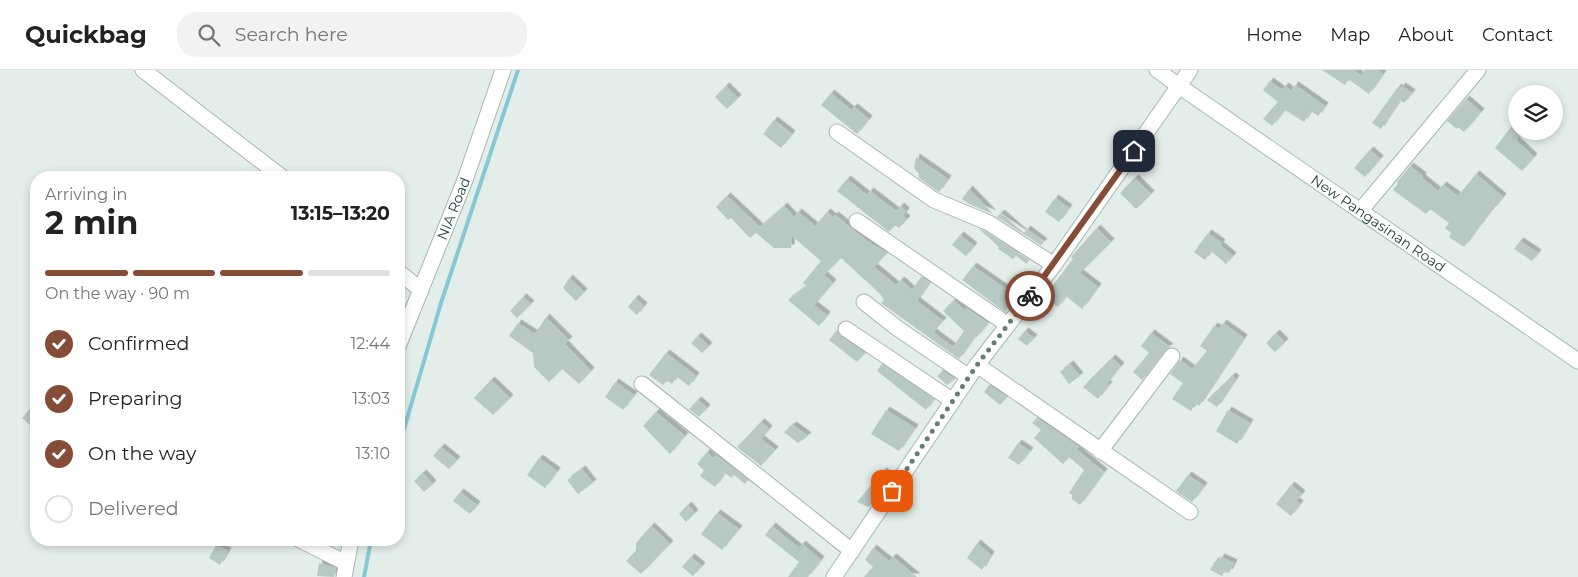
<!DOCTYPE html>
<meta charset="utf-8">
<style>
body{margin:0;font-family:Montserrat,sans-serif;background:#f2f2f2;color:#222;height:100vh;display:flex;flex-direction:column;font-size:19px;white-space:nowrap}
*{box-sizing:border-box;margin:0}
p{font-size:16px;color:#767676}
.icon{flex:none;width:28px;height:28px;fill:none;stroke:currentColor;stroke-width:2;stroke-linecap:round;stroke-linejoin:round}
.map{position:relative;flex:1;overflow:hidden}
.details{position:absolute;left:30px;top:101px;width:375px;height:375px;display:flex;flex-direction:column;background:#fff;border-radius:20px;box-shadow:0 2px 8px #0003}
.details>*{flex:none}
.fabs{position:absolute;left:1508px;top:15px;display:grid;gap:10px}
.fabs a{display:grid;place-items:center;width:55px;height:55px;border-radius:50%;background:#fff;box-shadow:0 2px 8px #0003;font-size:25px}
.pin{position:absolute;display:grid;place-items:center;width:42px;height:42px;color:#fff;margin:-21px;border-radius:10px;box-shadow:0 2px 8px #0006}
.courier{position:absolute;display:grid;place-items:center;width:50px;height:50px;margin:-25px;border:4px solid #854d37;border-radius:50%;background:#fff;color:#222;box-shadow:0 1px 6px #0007}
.head em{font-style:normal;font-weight:700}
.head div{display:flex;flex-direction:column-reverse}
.head{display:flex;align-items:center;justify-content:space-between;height:85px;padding:0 15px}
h1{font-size:32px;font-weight:700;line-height:38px}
.bar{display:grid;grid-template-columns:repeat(4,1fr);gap:8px 5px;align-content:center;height:60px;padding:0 15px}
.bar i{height:6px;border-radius:4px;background:#e0e0e0}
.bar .on{background:#854d37}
.bar p{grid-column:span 4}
ol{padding:0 15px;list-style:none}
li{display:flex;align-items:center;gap:15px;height:55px}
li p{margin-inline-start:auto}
li .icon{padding:5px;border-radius:50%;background:#854d37;color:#fff;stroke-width:4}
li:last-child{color:#767676}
li i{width:28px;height:28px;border:2px solid #e0e0e0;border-radius:50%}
header{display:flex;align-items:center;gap:30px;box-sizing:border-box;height:70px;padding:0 25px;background:#fff;border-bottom:1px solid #e0e0e0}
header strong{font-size:24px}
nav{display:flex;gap:28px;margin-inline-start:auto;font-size:18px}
.search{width:350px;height:45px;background:#f2f2f2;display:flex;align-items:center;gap:12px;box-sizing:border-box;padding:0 18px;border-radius:20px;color:#767676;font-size:19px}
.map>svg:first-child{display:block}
</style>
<header>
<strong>Quickbag</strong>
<div class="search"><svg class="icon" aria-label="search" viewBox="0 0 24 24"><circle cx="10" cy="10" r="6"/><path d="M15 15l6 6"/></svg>Search here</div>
<nav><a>Home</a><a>Map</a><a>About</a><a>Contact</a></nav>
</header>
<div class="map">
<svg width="1578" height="507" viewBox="0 0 1578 507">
<defs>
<filter id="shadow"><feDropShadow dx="3.5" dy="-3.5" stdDeviation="0" flood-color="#0004"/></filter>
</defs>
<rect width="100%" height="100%" fill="#e3eeea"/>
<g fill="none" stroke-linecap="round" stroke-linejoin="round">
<path stroke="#86c8d8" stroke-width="4" d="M399 376 441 233 518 0
M364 507 371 470"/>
</g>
<path fill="#b8c9c3" filter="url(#shadow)" d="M1322 0H1354L1361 6 1365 0H1377L1383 4 1369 24 1348 9 1345 15Z
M1270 11 1282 20 1285 16 1291 21 1295 15 1325 36 1318 46 1311 41 1304 52 1285 40 1272 56 1263 49 1278 32 1263 20Z
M726 16 738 28 727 39 715 27Z
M1402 16 1412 23 1404 33 1400 30 1381 59 1372 53 1398 17 1400 19Z
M831 23 851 40 854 37 869 49 857 64 821 35Z
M1466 29 1481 42 1464 62 1458 57 1457 59 1447 51Z
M774 50 792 64 781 78 763 64Z
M1516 50V61H1522L1516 70 1534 87 1522 101 1495 78Z
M1370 80 1380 89 1365 107 1354 98Z
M916 87 948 109 939 122 919 108V104L914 98Z
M1410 96 1423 106 1422 108 1438 121 1443 115 1458 126 1476 104 1503 127 1493 140 1492 139 1464 177 1449 167 1451 163 1445 158 1449 153 1430 139 1426 144 1393 120 1398 114 1397 112Z
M1135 108 1151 124 1136 139 1120 123Z
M847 109 867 125 870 121 896 141 901 136 906 141 903 146 907 149 899 158 895 155 889 162 837 121Z
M969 119 993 144 969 134 962 129Z
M727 126 760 157 784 136 794 147 798 142 815 156 827 142 833 147 835 145 867 171 887 183 874 197 896 215 901 210 912 220 921 207 930 212 917 231 943 251 933 262 953 277 964 261 943 241 954 230 964 240 966 238 988 253 977 267 975 266 959 289 881 233 884 230 880 224 841 188 824 205 833 213 814 235 827 245 819 256 788 230 807 216 803 213 821 191 792 166 791 178H774L756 163 750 168 731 148 728 150 716 137Z
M1055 128 1069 138 1059 152 1045 142Z
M1001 143 1024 163 1027 159 1044 172 1041 175 997 147Z
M978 158 985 161 1029 190 1027 194 1016 186 1013 189 998 179 999 177Z
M1097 158 1111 172 1080 203 1098 217 1082 239 1066 226 1058 237 1044 227 1073 189 1071 187Z
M1208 163 1222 173 1220 175 1233 186 1226 194 1211 181 1205 190 1194 182Z
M960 165 974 176 966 186 952 175Z
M1520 171 1538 183 1532 191 1514 179Z
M973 196 1016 226 1005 242 962 210Z
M569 208 584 222 576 231 563 218Z
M523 227 531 234 517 248 510 241Z
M635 228 644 236 637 245 628 237Z
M546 247 569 270 565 274 591 301 579 314 562 299 549 312 534 297 533 283 509 266 518 253 535 264Z
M1223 253 1244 268 1199 336 1196 333 1191 341 1172 329 1183 313 1170 304 1180 290 1192 299 1207 281 1200 276 1214 256 1219 259Z
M837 260 841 267 865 283 857 292 829 270Z
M1025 261 1034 268 1027 276 1018 269Z
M1151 263 1170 277 1165 280 1142 310 1133 302 1149 283 1141 276Z
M1276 263 1285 272 1275 282 1266 273Z
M698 266 709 276 702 283 691 273Z
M666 283 696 306 689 316 677 307 672 314 667 311 663 315 649 305Z
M1112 288 1121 296 1107 313 1109 315 1098 329 1083 317Z
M882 294 934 329 926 340 877 301Z
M1070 294 1080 306 1069 314 1060 302Z
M943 301 955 309 947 315 937 306Z
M1232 306 1236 309 1217 337 1207 330Z
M491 310 510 328 493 345 474 328Z
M615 312 634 325 623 340 605 327Z
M989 315 1007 327 1000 335 984 322Z
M698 330 707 338 699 347 689 339Z
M36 332V351L31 356 22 348Z
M886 340 915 358 899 381 871 364Z
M1228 340 1250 353 1237 374 1216 361Z
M656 342 685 366 670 384 643 356Z
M1037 348 1079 377 1076 379 1104 402 1080 435 1072 429V425L1069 423 1084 400 1069 387 1063 394 1034 368 1041 360 1032 353Z
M761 352 769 359 761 369 775 380 761 396 737 377Z
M793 355 808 366 798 373 784 362Z
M1018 373 1030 381 1019 395 1008 388Z
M441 377 457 390 449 399 433 386Z
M707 382 713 388 716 385 748 410 745 414 734 405 731 408 725 403 715 417 700 406 704 400 697 394Z
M539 388 557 401 545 418 527 405Z
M582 399 593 413 578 424 567 410Z
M883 401 891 406 869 437 857 432Z
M423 403 433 414 424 422 414 411Z
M1188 405 1204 416 1192 432 1176 421Z
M1291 415 1302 424 1296 431 1300 434 1291 446 1276 434Z
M460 422 477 435 470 444 453 431Z
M688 435 695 443 686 452 679 444Z
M717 443 739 459 722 480 701 464Z
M651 456 670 474 641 504 626 491 636 481V473Z
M772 456 799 478 802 474 821 490 808 507H788L799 492 765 465Z
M977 473 991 485 982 500 967 488Z
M216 475 228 481 220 495 209 488Z
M873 478 889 491 893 487 917 507H864L873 497 865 490Z
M691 487 702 496 693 506 682 497Z
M1221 487 1234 493 1229 503 1225 501 1222 506 1210 500 1215 491 1218 492Z
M319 493 336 498 334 507 317 506Z"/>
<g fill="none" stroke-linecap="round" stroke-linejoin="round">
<defs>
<g id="street">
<path d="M143 0 283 108"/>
<path d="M1157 0 1179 16"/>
<path d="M837 62 934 130 989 153 1054 195"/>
<path d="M1361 140 1478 0"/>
<path d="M857 151 1008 255"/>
<path d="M399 202 421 220"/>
<path d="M864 232 897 258 969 307"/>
<path d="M846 259 953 331"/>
<path id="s1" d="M399 274 465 110 503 0"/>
<path d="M977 295 1190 442"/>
<path d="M642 314 852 481"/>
<path d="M1100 381 1172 286"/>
<path d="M300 470 346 493"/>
<path d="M344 507 351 470"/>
</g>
<g id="secondary">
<path id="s2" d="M1179 16 1578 291"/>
<path d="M834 507 977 295 1054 195 1190 0"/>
</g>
</defs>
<use href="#street" stroke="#a5b7b2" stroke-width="17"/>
<use href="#secondary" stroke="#a0bbb3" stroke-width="17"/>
<use href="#street" stroke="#fff" stroke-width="15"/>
<use href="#secondary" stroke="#fff" stroke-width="15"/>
</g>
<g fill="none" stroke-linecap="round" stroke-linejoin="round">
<path stroke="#647e78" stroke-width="5" stroke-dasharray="0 9" d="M892 421 977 295 1030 226"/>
<path stroke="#854d37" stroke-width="6" d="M1030 226 1134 81"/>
</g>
<g text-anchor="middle" stroke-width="5" stroke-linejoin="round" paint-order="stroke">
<g font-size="14" fill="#20423a" stroke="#f4faf7">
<text dy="5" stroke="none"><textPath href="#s1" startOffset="146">NIA Road</textPath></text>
<text dy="5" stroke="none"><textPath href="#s2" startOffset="242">New Pangasinan Road</textPath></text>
</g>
</g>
</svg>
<div class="fabs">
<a><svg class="icon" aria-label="layers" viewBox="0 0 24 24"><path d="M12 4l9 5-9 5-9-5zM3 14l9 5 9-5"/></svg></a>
</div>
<div class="pin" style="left:892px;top:421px;background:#ea580c"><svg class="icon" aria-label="bag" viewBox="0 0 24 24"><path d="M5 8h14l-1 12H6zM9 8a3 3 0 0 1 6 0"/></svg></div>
<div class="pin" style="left:1134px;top:81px;background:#1f2937"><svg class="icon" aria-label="home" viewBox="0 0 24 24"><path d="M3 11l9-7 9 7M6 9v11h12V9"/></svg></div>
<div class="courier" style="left:1030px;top:226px"><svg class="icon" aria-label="bike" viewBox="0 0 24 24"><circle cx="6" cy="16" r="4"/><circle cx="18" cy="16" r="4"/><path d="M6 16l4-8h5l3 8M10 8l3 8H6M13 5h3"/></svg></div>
<section class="details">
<div class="head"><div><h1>2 min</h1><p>Arriving in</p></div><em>13:15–13:20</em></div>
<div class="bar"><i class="on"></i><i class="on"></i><i class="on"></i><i></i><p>On the way · 90 m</p></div>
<ol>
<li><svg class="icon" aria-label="check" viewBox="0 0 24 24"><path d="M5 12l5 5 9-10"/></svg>Confirmed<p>12:44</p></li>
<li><svg class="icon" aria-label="check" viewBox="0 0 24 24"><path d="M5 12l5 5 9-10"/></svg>Preparing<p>13:03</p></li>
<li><svg class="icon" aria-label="check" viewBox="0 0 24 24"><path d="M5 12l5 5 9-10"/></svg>On the way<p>13:10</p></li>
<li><i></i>Delivered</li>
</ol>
</section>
</div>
